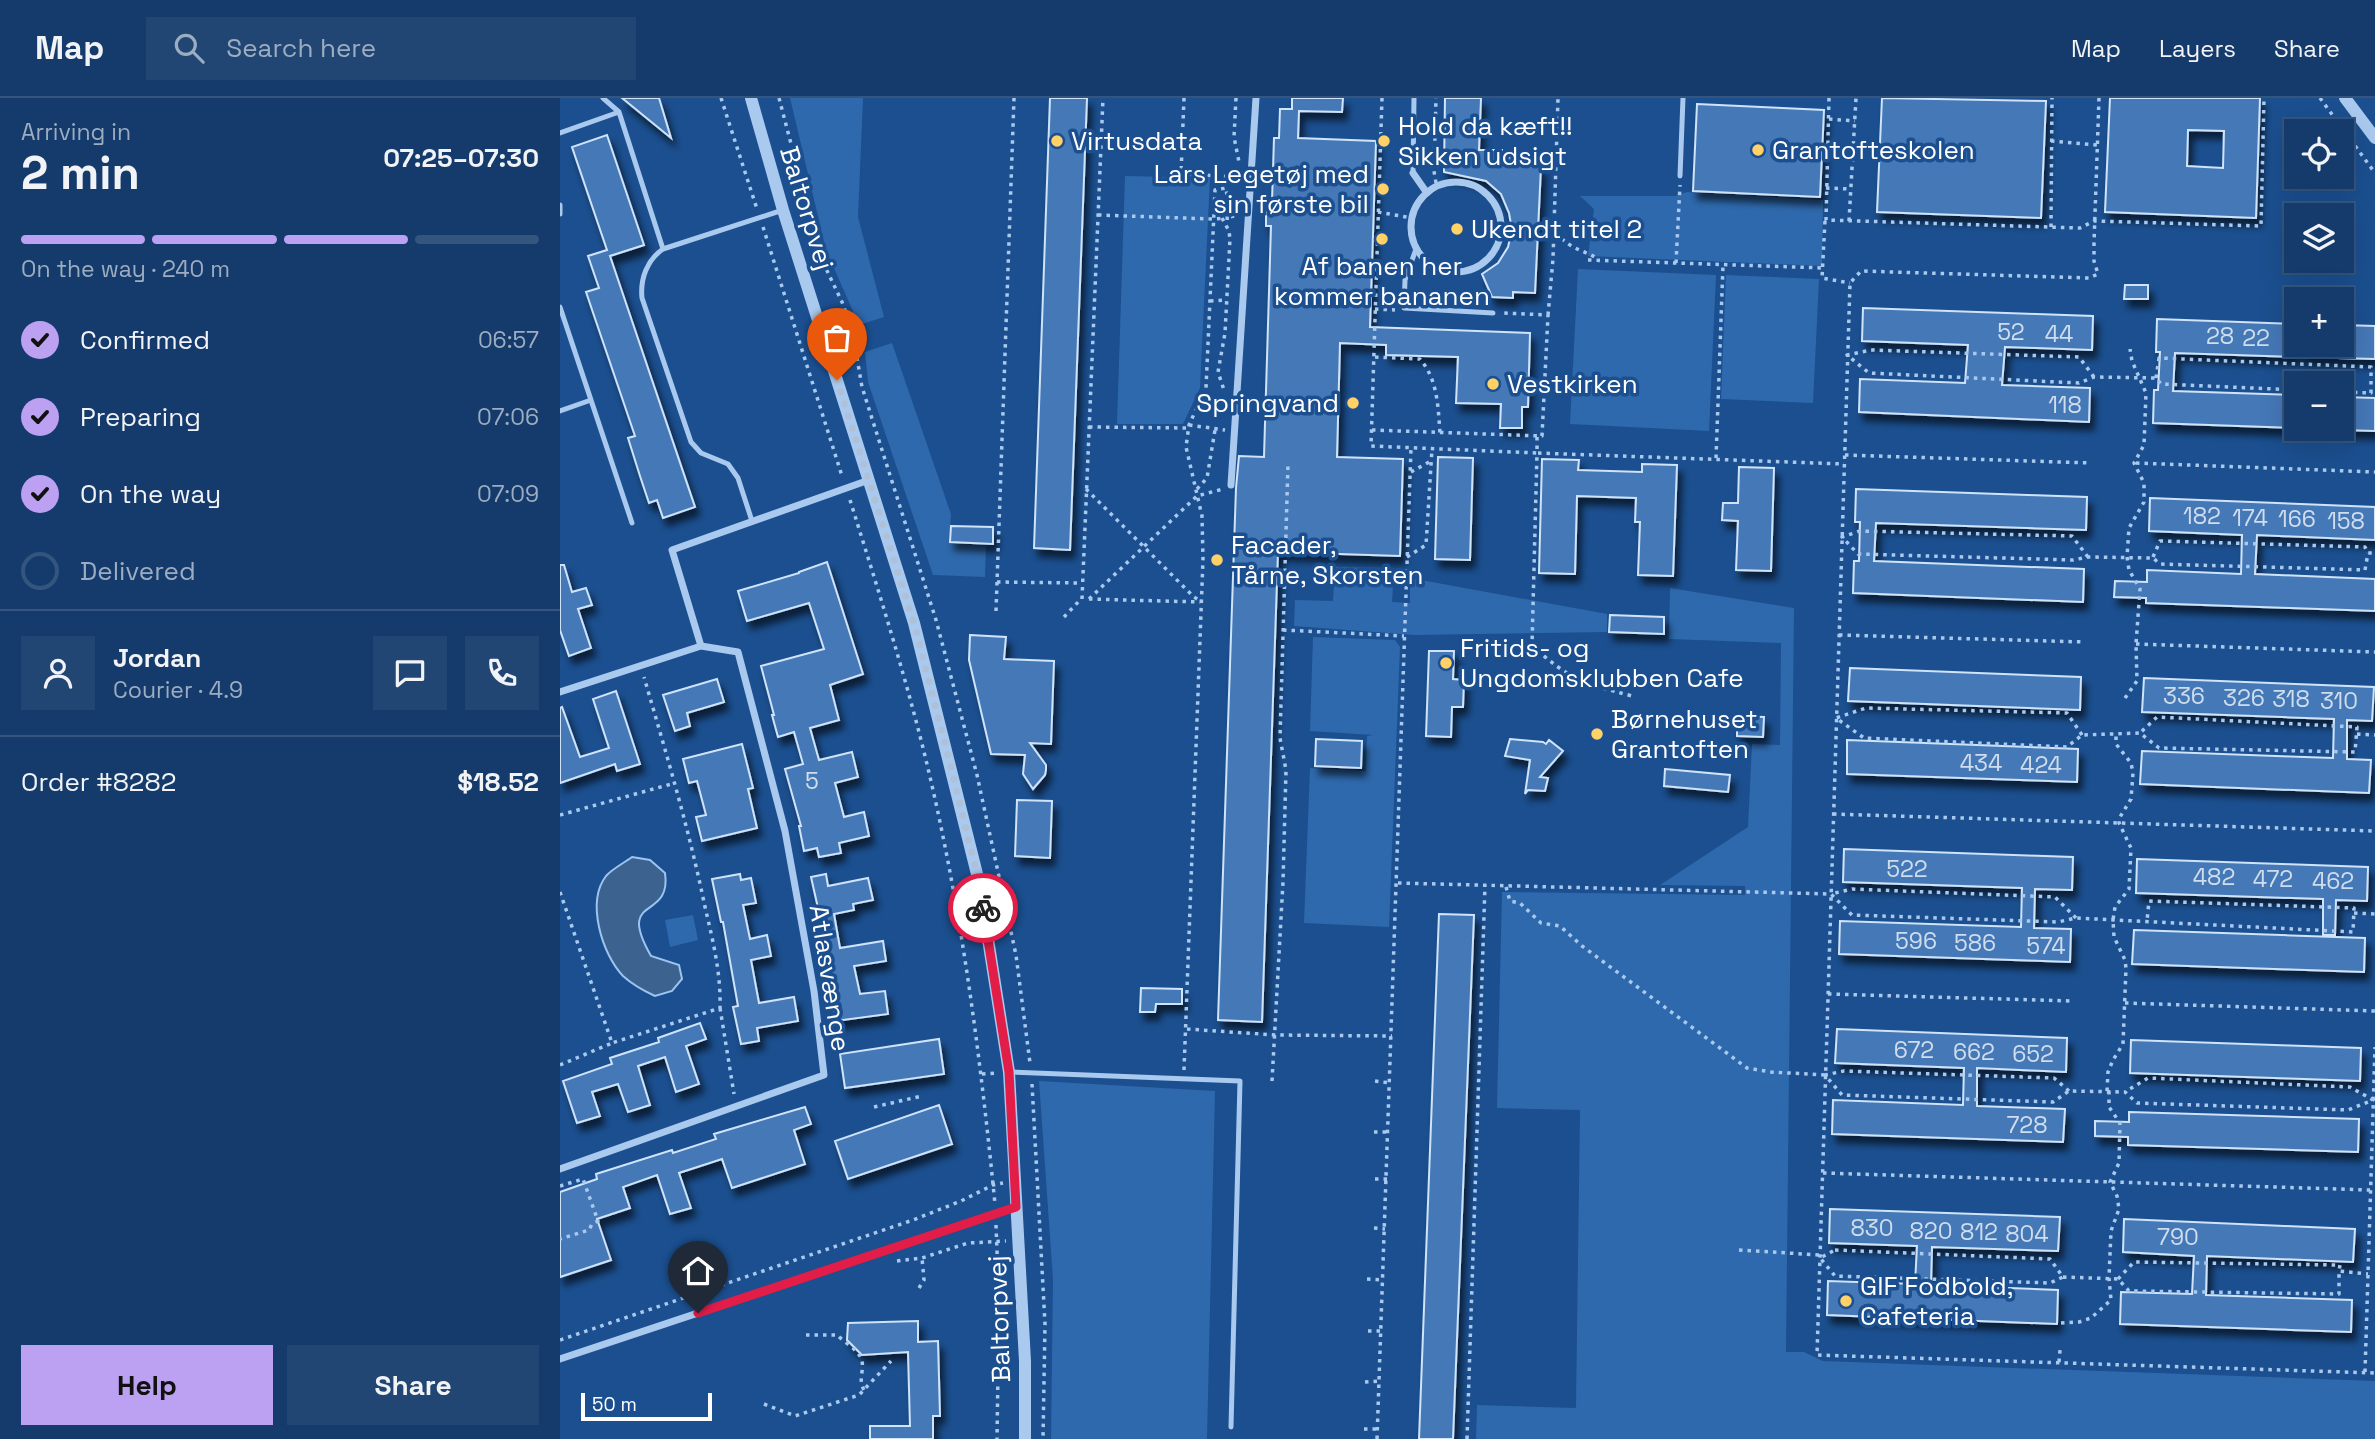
<!DOCTYPE html>
<meta charset="utf-8">
<style>
body{margin:0;font-family:"Space Grotesk",sans-serif;background:#214673;color:#f1f3f6;height:100vh;display:flex;flex-direction:column;font-size:26px;white-space:nowrap}
*{box-sizing:border-box;margin:0}
p{font-size:23px;color:#9dadc1}
.icon{flex:none;width:38px;height:38px;fill:none;stroke:currentColor;stroke-width:2;stroke-linecap:round;stroke-linejoin:round}
.map{position:relative;flex:1;overflow:hidden}
.details{display:flex;flex-direction:column;background:#143b6b;width:560px}
.details>*{flex:none}
.controls{position:absolute;left:1724px;top:21px;display:grid;gap:14px}
.controls a{display:grid;place-items:center;width:70px;height:70px;border-radius:0px;background:#143b6b;box-shadow:0 7px 28px #0002,0 0 0 2px #33557e;font-size:35px}
.scale{position:absolute;left:21px;bottom:18px;width:131px;box-sizing:border-box;padding-left:7px;border:4px solid #fff;border-top:0;font-size:19px;line-height:24px;white-space:nowrap;color:#fff;-webkit-text-stroke:5px #1b4f8f;paint-order:stroke}
.pin{position:absolute;display:grid;place-items:center;width:60px;height:60px;color:#fff;margin:-72px -30px;border-radius:50% 50% 50% 0;rotate:-45deg;box-shadow:0 0 7px #0007}
.pin .icon{rotate:45deg}
.courier{position:absolute;display:grid;place-items:center;width:70px;height:70px;margin:-35px;border:5px solid #e11d48;border-radius:50%;background:#fff;color:#222;box-shadow:0 2px 9px #0007}
.head em{font-style:normal;font-weight:600}
.head div{display:flex;flex-direction:column-reverse}
.head{display:flex;align-items:center;justify-content:space-between;height:119px;padding:0 21px}
h1{font-size:46px;font-weight:600;line-height:52px}
.bar{display:grid;grid-template-columns:repeat(4,1fr);gap:10px 7px;align-content:center;height:84px;padding:0 21px}
.bar i{height:9px;border-radius:5px;background:#33557e}
.bar .current{background:#bca0f2}
.bar p{grid-column:span 4}
.line{display:flex;align-items:center;gap:18px;padding:0 21px;border-top:2px solid #33557e}
.line div{flex:1}
.round{display:grid;place-items:center;flex:none;width:74px;height:74px;border-radius:0px;background:#214673}
ol{padding:0 21px;list-style:none}
li{display:flex;align-items:center;gap:21px;height:77px}
li p{margin-inline-start:auto}
li .icon{padding:7px;border-radius:50%;background:#bca0f2;color:#111;stroke-width:4}
li:last-child{color:#9dadc1}
li i{width:38px;height:38px;border:4px solid #33557e;border-radius:50%}
.primary-button{display:flex;gap:14px;margin-top:auto;padding:14px 21px}
.primary-button a{flex:1;height:80px;border-radius:0px;background:#bca0f2;color:#111;font-size:28px;font-weight:600;line-height:80px;text-align:center}
.primary-button a+a{background:#214673;color:#f1f3f6}
header{display:flex;align-items:center;gap:42px;box-sizing:border-box;height:98px;padding:0 35px;background:#143b6b;border-bottom:2px solid #33557e}
header strong{font-size:33px}
nav{display:flex;gap:38px;margin-inline-start:auto;font-size:24px}
.search{width:490px;height:63px;background:#214673;display:flex;align-items:center;gap:18px;box-sizing:border-box;padding:0 24px;border-radius:0px;color:#9dadc1;font-size:26px}
main{display:flex;flex:1;min-height:0}
.map>svg:first-child{display:block}
</style>
<header>
<strong>Map</strong>
<div class="search"><svg class="icon" aria-label="search" viewBox="0 0 24 24"><circle cx="10" cy="10" r="6"/><path d="M15 15l6 6"/></svg>Search here</div>
<nav><a>Map</a><a>Layers</a><a>Share</a></nav>
</header>
<main>
<section class="details">
<div class="head"><div><h1>2 min</h1><p>Arriving in</p></div><em>07:25–07:30</em></div>
<div class="bar"><i class="current"></i><i class="current"></i><i class="current"></i><i></i><p>On the way · 240 m</p></div>
<ol>
<li><svg class="icon" aria-label="check" viewBox="0 0 24 24"><path d="M5 12l5 5 9-10"/></svg>Confirmed<p>06:57</p></li>
<li><svg class="icon" aria-label="check" viewBox="0 0 24 24"><path d="M5 12l5 5 9-10"/></svg>Preparing<p>07:06</p></li>
<li><svg class="icon" aria-label="check" viewBox="0 0 24 24"><path d="M5 12l5 5 9-10"/></svg>On the way<p>07:09</p></li>
<li><i></i>Delivered</li>
</ol>
<div class="line" style="height:126px"><a class="round"><svg class="icon" aria-label="person" viewBox="0 0 24 24"><circle cx="12" cy="8" r="4"/><path d="M4 21q1-7 8-7t8 7"/></svg></a><div><b>Jordan</b><p>Courier · 4.9</p></div><a class="round"><svg class="icon" aria-label="chat" viewBox="0 0 24 24"><path d="M4 5h16v11H9l-5 4z"/></svg></a><a class="round"><svg class="icon" aria-label="phone" viewBox="0 0 24 24"><path d="M5 4h4l2 5-3 2q2 4 5 5l2-3 5 2v4C11 20 4 13 5 4z"/></svg></a></div>
<div class="line" style="height:91px"><div>Order #8282</div><b>$18.52</b></div>
<div class="primary-button"><a>Help</a><a>Share</a></div>
</section>
<div class="map">
<svg width="1815" height="1341" viewBox="0 0 1815 1341">
<defs>
<filter id="shadow"><feDropShadow dx="4.5" dy="8" stdDeviation="3.5" flood-color="#0009"/></filter>
</defs>
<rect width="100%" height="100%" fill="#1b4f8f"/>
<path fill="#2e69ad" d="M230 0H303L298 119 324 219 299 227 266 152Z
M565 78 650 80 640 290 623 326H557Z
M1127 94 1263 102 1262 168 1028 158 1034 111 1020 98H1115Z
M1018 171 1156 177 1149 333 1010 326Z
M1166 177 1259 181 1253 305 1161 301Z
M332 245 391 416 389 445 426 448 425 479 373 477 308 284 305 254Z
M775 469 834 470 832 504 850 505V480L1047 516V534L855 537 734 528 735 502 773 503Z
M1110 490 1234 510 1226 1254H1244L1263 1263 1815 1283V1341H916L917 1307 1016 1310 1020 1012 937 1010 942 794 1185 797V788L1100 787 1188 729 1192 646 1220 647 1221 545 1109 541Z
M753 539 835 542 840 549 829 829 744 825 750 670 806 673 807 638 813 637 750 633Z
M133 817 138 842 110 849 105 822Z
M479 983 655 993 647 1341H491L493 1181Z"/>
<path fill="#3c6290" stroke="#9cc4f0" stroke-width="2" d="M72 759 90 762 105 775C112 824 55 795 91 858L119 867 122 881 112 893 95 898C84 893 73 887 63 878 42 856 26 804 46 778 52 771 64 765 72 759Z"/>
<path fill="#4478b7" stroke="#cfe3fa" stroke-width="2" fill-rule="evenodd" filter="url(#shadow)" d="M62 0H99L111 40Z
M490 0H527L510 452 474 450Z
M732 0H783L782 14 739 13 738 40 816 43 810 229 970 235 968 309H962V330H940L941 306 896 305 898 259 826 257V247L780 245 777 359 843 361 840 458 718 454 702 924 658 922 676 390 679 358 704 359 711 128H706V104H712L714 40H719L720 11H732Z
M885 0H921L919 52H942V59L965 60V68L981 69 975 195 953 194V200L932 199 922 176 938 165 948 149 952 132 949 115 941 96 926 83 884 74Z
M1322 0 1486 3 1481 120 1317 114Z
M1550 0H1700L1696 120 1545 114ZM1628 32 1664 33 1663 70 1627 68Z
M1137 6 1264 12 1260 99 1133 93Z
M47 37 84 147 50 158 135 409 103 420 97 402 89 405 80 378 68 340 75 338 26 194 39 190 28 158 47 152 12 49Z
M1565 187H1588V201H1564Z
M1303 210 1533 218 1532 252 1445 249 1442 287 1530 290 1529 324 1299 314 1300 281 1405 285 1408 247 1302 243Z
M1597 221 1736 226V259L1615 255 1613 293 1736 297V330L1593 325 1594 292H1598L1600 254H1596Z
M1782 227 1815 228V261L1740 259V247H1782Z
M1782 299 1815 300V333L1782 332Z
M878 359 913 360 910 462 875 461Z
M982 361 1019 362 1018 372 1082 374V366L1117 367 1113 478 1078 477 1080 424H1075L1076 400 1017 398 1015 476 979 475Z
M1179 369 1214 370 1211 473 1176 472 1178 423 1162 422 1163 405H1178Z
M1296 391 1527 399 1526 432 1316 425 1314 463 1524 471 1523 504 1293 495 1294 463H1299L1300 424H1295Z
M1590 400 1815 409V442L1697 437 1695 476 1815 481V513L1586 505V500L1554 499 1555 483 1587 484V472L1681 476 1682 437 1589 433Z
M391 428 433 429V446L390 444Z
M267 464 303 576 270 587 279 622 250 630 259 662 292 654 298 679 275 685 284 719 304 714 309 738 279 745 281 755 259 759 257 750 244 753 239 728H241L225 671 243 666 234 634 218 639 212 617H214L201 568 264 551 249 505 187 523 178 493 239 475V474Z
M0 467H4L12 494 26 490 32 507 18 511 31 550 9 558 0 532Z
M1050 517 1104 519V536L1049 534Z
M410 537 446 539 444 561 494 563 491 646 470 645 486 667V672L485 677 473 691 463 676 465 657 431 656 409 562Z
M869 553H894L893 581 904 582 903 609H892L891 639 866 638Z
M1290 570 1521 579 1520 612 1288 603Z
M1584 580 1814 589 1812 623 1787 622V661L1811 662 1809 695 1580 686 1582 653 1773 660 1774 621 1582 614Z
M157 581 164 604 127 615 130 628 115 633 103 597Z
M56 593 80 666 57 673 55 666 0 685V610L2 609 20 659 49 650 33 601Z
M1177 618 1204 619 1203 639 1177 638Z
M756 641 802 643 801 670 755 668Z
M950 641 983 644 986 646 989 642 1003 653 980 679 988 680 985 693 968 692 965 696 970 662 945 658Z
M1287 642 1518 651 1517 684 1287 676Z
M182 646 193 690 188 691 197 730 142 743 136 719 146 717 137 683 129 685 123 661Z
M1105 671 1170 677 1168 694 1104 688Z
M457 702 492 703 490 760 455 758Z
M1284 751 1513 759 1512 792 1475 791 1474 830 1511 831 1510 864 1279 856 1280 823 1461 829 1462 790 1283 784Z
M1577 761 1808 769 1807 803 1776 802 1775 837H1763V801L1576 795Z
M180 776 181 782 191 780 196 805 183 807 190 841 207 837 211 858 191 862 199 905 234 899 238 923 197 930 199 943 181 946 173 909 178 908 163 824H161L152 781Z
M266 776 268 788 308 780 313 802 293 806 294 812 274 816 280 850 323 843 326 863 294 868 300 896 325 893 328 916 276 923 260 819 251 779Z
M879 816 914 817 893 1341H859Z
M1574 832 1805 840 1804 874 1572 866Z
M581 890 622 891V906H596L595 914H580Z
M140 925 146 941 126 948 139 986 116 994 105 959 78 968 90 1007 68 1014 58 986 32 994 40 1018 17 1025 3 983 52 966 50 960 99 944 98 940Z
M1277 931 1507 940 1506 974 1417 970V1008L1505 1011 1503 1044 1272 1036 1273 1002 1403 1007 1404 970 1275 965Z
M379 941 384 976 285 990 280 956Z
M1571 942 1801 950 1800 983 1570 975Z
M379 1007 392 1046 288 1081 275 1043Z
M245 1009 251 1026 234 1032 245 1066 172 1090 162 1061 119 1075 131 1110 110 1116 97 1077 63 1089 70 1110 37 1121 51 1162 0 1179V1094L37 1081 36 1076 112 1052 113 1055 156 1041 154 1036Z
M1569 1014 1799 1021 1798 1054 1568 1047V1039L1535 1038V1023L1569 1024Z
M1270 1111 1500 1119 1498 1153 1372 1149 1371 1187 1498 1192 1497 1226 1267 1217 1268 1183 1355 1186 1357 1148 1269 1145Z
M1564 1121 1795 1131 1793 1164 1647 1158 1646 1197 1792 1202 1791 1234 1560 1226 1561 1194 1632 1196 1634 1158 1563 1154Z
M358 1223V1244L378 1243 380 1318H373V1341H310V1328H350L348 1254 302 1257 287 1242 288 1225Z"/>
<g fill="none" stroke-linecap="round" stroke-linejoin="round">
<path stroke="#a9c9ee" stroke-width="3.5" stroke-dasharray="3.5 5" stroke-linecap="butt" d="M161 0 197 111
M219 0 261 160 282 204 292 231 302 289 376 522 417 677 456 857 470 965
M624 0 621 76 678 79
M676 0 674 39 679 64
M822 0 811 348 977 355 972 547C1007 581 1027 586 1072 598
M1269 0 1266 122 1520 130 1534 123 1701 128 1704 0
M1539 0 1534 145V163L1538 176 1529 180 1301 173 1290 185 1257 1257 1815 1275
M1760 0 1815 75
M1269 21 1295 23
M1491 43 1537 47
M876 85 874 73 876 0
M1266 90 1291 91
M818 114 852 120
M538 117 652 121 672 120
M662 120 669 133 670 141 665 235 658 274 664 292
M1265 123 1262 180 1290 185
M1289 123 1296 0
M203 129 282 378
M1491 129 1492 0
M994 137C1002 140 1004 143 1010 147 1019 153 1030 155 1039 162
M1028 162 1264 170
M1116 165 1120 87
M650 203 665 202
M815 211 835 212
M988 217 993 161 998 0
M815 259 860 261C878 282 878 309 880 335
M1534 279 1519 259 1311 252 1287 257 1309 275 1519 285 1534 279 1596 280 1601 286 1736 292
M1596 280 1599 260 1811 269V295L1782 294
M629 327 665 332
M529 329 628 330
M812 332 982 338 988 217 942 215
M977 339V355L1284 366
M1285 357 1531 365
M1156 360 1163 167
M1576 365 1815 374
M851 374 871 363
M526 391 634 499 642 504
M637 391 647 380 655 332
M290 402C320 498 351 594 373 692 404 829 421 966 435 1106
M847 459 866 447 872 351
M1528 459 1512 438 1300 433 1282 439 1298 456 1513 462 1528 459 1593 460 1600 466 1805 472 1808 455
M1593 459 1600 443 1805 449 1808 455H1815
M437 484 522 485
M522 501 543 0
M529 501 637 398 663 391
M529 501 640 504
M436 513 454 0
M504 519 521 501
M723 532 844 538
M1279 537 1525 544
M1576 546 1815 554
M1565 600 1577 583 1576 546 1580 491 1569 472 1567 459 1569 430 1584 404V385L1574 365 1584 347 1586 295 1572 263 1570 251
M1797 636 1815 637
M1522 637 1507 615 1306 610 1276 620 1304 640 1507 649 1522 637 1580 635 1599 650 1795 654 1797 629 1597 619 1580 635
M1273 716 1815 733
M0 717 115 685
M838 785 1271 796
M946 789 950 803 960 805 981 825 1000 828 1022 848 1187 970 1211 974 1265 977
M0 794 52 945 160 910C161 875 153 843 145 809 129 731 106 655 84 579
M1794 815 1815 816
M1516 820 1495 799 1292 791 1271 796 1292 817 1498 824 1516 820 1793 834 1794 810 1589 803 1587 823
M1268 896 1513 903
M1565 905 1815 913
M160 910 174 996
M627 931 715 937 832 938
M0 967 52 945
M624 972 643 461 642 418 626 349 629 327 646 290 655 92 666 90 668 105 673 120
M422 976 437 975
M712 983 723 784 726 672 720 640 728 366
M815 983 830 985
M472 986 485 1226 483 1341
M1509 993 1494 980 1284 973 1265 977 1282 997 1493 1004 1509 993 1565 994 1577 1005 1788 1012 1813 1002 1790 989 1588 980 1565 994
M1547 993 1548 974 1553 962 1563 946 1566 870 1565 862 1554 839 1553 822 1555 809 1569 791 1571 750 1559 725 1560 719 1571 701 1573 675 1571 665 1556 646V636
M314 1009 362 998
M814 1034H829
M1263 1075 1810 1092
M815 1081H827
M0 1088 23 1081 38 1123 32 1126 29 1132 0 1141
M436 1127 439 1205 437 1341
M814 1130 825 1131
M1179 1152 1260 1157
M1275 1152 1490 1161 1503 1179 1490 1185 1275 1178 1260 1160Z
M337 1163 362 1160 408 1145 446 1143
M1503 1179 1558 1181 1569 1193 1779 1196V1173L1808 1176
M807 1181 823 1182
M1558 1181 1574 1164 1780 1167 1779 1173
M359 1190 364 1182 362 1160
M1501 1225 1519 1224 1531 1220 1551 1202 1549 1180 1551 1133 1559 1111 1557 1098 1550 1084 1559 1065 1560 1025 1549 1009V993
M808 1233H821
M246 1237H277C284 1244 300 1253 302 1263 304 1274 298 1282 304 1292
M0 1242 353 1122 401 1103 433 1087 443 1085
M1499 1264 1500 1252
M1805 1274 1815 949
M805 1284 819 1283
M204 1306 235 1318 299 1297 331 1263
M804 1331H818
M817 1341 851 350
M907 1341 925 787"/>
<path stroke="#a9c9ee" stroke-width="5" d="M43 0 59 14 103 151
M0 35 59 14
M853 75 854 0
M1120 78 1123 0
M0 107V116
M856 151 845 182 844 210 933 215
M0 209 72 425
M0 313 31 302
M192 423 178 380 168 366 141 355 131 344 82 200C80 181 87 162 103 151L223 112
M449 974 680 983 671 1329"/>
<path stroke="#a9c9ee" stroke-width="7" d="M853 75 867 95
M851 129a45 45 0 1 1 90 0a45 45 0 1 1-90 0Z
M671 387 696 0
M141 548 112 452 309 382
M0 594 141 548 178 554 225 733 254 893 264 977 0 1071
M0 1261 456 1109"/>
<path stroke="#a9c9ee" stroke-width="12" d="M191 0 223 112 354 525 419 784 449 974 465 1263V1341
M1785 0 1815 40"/>
</g>
<g fill="none" stroke-linecap="round" stroke-linejoin="round">
<path stroke="#afc1d8" stroke-width="7" stroke-dasharray="0 12.6" d="M277 282 354 525 390 665 419 785 423 810"/>
<path stroke="#e11d48" stroke-width="9" d="M138 1215 456 1109 449 974 423 810"/>
</g>
<g fill="#ffd166" stroke="#1b4f8f" stroke-width="2.5">
<circle cx="497" cy="43" r="7"/>
<circle cx="824" cy="43" r="7"/>
<circle cx="1198" cy="52" r="7"/>
<circle cx="823" cy="91" r="7"/>
<circle cx="897" cy="131" r="7"/>
<circle cx="822" cy="141" r="7"/>
<circle cx="933" cy="286" r="7"/>
<circle cx="793" cy="305" r="7"/>
<circle cx="657" cy="462" r="7"/>
<circle cx="886" cy="565" r="7"/>
<circle cx="1037" cy="636" r="7"/>
<circle cx="1286" cy="1203" r="7"/>
</g>
<g text-anchor="middle" stroke-width="7" stroke-linejoin="round" paint-order="stroke">
<g font-size="23" fill="#d0dded">
<text x="1451" y="242">52</text>
<text x="1499" y="244">44</text>
<text x="1660" y="246">28</text>
<text x="1696" y="248">22</text>
<text x="1505" y="315">118</text>
<text x="1642" y="426">182</text>
<text x="1690" y="428">174</text>
<text x="1737" y="429">166</text>
<text x="1786" y="431">158</text>
<text x="1624" y="606">336</text>
<text x="1684" y="608">326</text>
<text x="1731" y="609">318</text>
<text x="1779" y="611">310</text>
<text x="1421" y="673">434</text>
<text x="1481" y="675">424</text>
<text x="252" y="691">5</text>
<text x="1347" y="779">522</text>
<text x="1654" y="787">482</text>
<text x="1713" y="789">472</text>
<text x="1773" y="791">462</text>
<text x="1356" y="851">596</text>
<text x="1415" y="853">586</text>
<text x="1486" y="856">574</text>
<text x="1354" y="960">672</text>
<text x="1414" y="962">662</text>
<text x="1473" y="964">652</text>
<text x="1467" y="1035">728</text>
<text x="1312" y="1138">830</text>
<text x="1371" y="1141">820</text>
<text x="1419" y="1142">812</text>
<text x="1467" y="1144">804</text>
<text x="1618" y="1147">790</text>
</g>
<g font-size="26" fill="#fff" stroke="#1b4f8f" text-anchor="start">
<text x="838" y="37">Hold da kæft!!<tspan x="838" dy="30">Sikken udsigt</tspan></text>
<text x="511" y="52">Virtusdata</text>
<text x="1212" y="61">Grantofteskolen</text>
<text x="809" y="85" text-anchor="end">Lars Legetøj med<tspan x="809" dy="30">sin første bil</tspan></text>
<text x="911" y="140">Ukendt titel 2</text>
<text x="822" y="177" text-anchor="middle">Af banen her<tspan x="822" dy="30">kommer bananen</tspan></text>
<text x="947" y="295">Vestkirken</text>
<text x="779" y="314" text-anchor="end">Springvand</text>
<text x="671" y="456">Facader,<tspan x="671" dy="30">Tårne, Skorsten</tspan></text>
<text x="900" y="559">Fritids- og<tspan x="900" dy="30">Ungdomsklubben Cafe</tspan></text>
<text x="1051" y="630">Børnehuset<tspan x="1051" dy="30">Grantoften</tspan></text>
<text x="1300" y="1197">GIF Fodbold,<tspan x="1300" dy="30">Cafeteria</tspan></text>
</g>
<g font-size="26" fill="#fff" stroke="#1b4f8f">
<text transform="translate(247 110) rotate(73)" y="9">Baltorpvej</text>
<text transform="translate(270 880) rotate(81)" y="9">Atlasvænge</text>
<text transform="translate(439 1221) rotate(-92)" y="9">Baltorpvej</text>
</g>
</g>
</svg>
<div class="controls">
<a><svg class="icon" aria-label="locate" viewBox="0 0 24 24"><circle cx="12" cy="12" r="6"/><path d="M12 2v4M12 18v4M2 12h4M18 12h4"/></svg></a>
<a><svg class="icon" aria-label="layers" viewBox="0 0 24 24"><path d="M12 4l9 5-9 5-9-5zM3 14l9 5 9-5"/></svg></a>
<a>+</a>
<a>−</a>
</div>
<div class="scale">50 m</div>
<div class="pin" style="left:277px;top:282px;background:#ea580c"><svg class="icon" aria-label="bag" viewBox="0 0 24 24"><path d="M5 8h14l-1 12H6zM9 8a3 3 0 0 1 6 0"/></svg></div>
<div class="pin" style="left:138px;top:1215px;background:#1f2937"><svg class="icon" aria-label="home" viewBox="0 0 24 24"><path d="M3 11l9-7 9 7M6 9v11h12V9"/></svg></div>
<div class="courier" style="left:423px;top:810px"><svg class="icon" aria-label="bike" viewBox="0 0 24 24"><circle cx="6" cy="16" r="4"/><circle cx="18" cy="16" r="4"/><path d="M6 16l4-8h5l3 8M10 8l3 8H6M13 5h3"/></svg></div>
</div>
</main>
